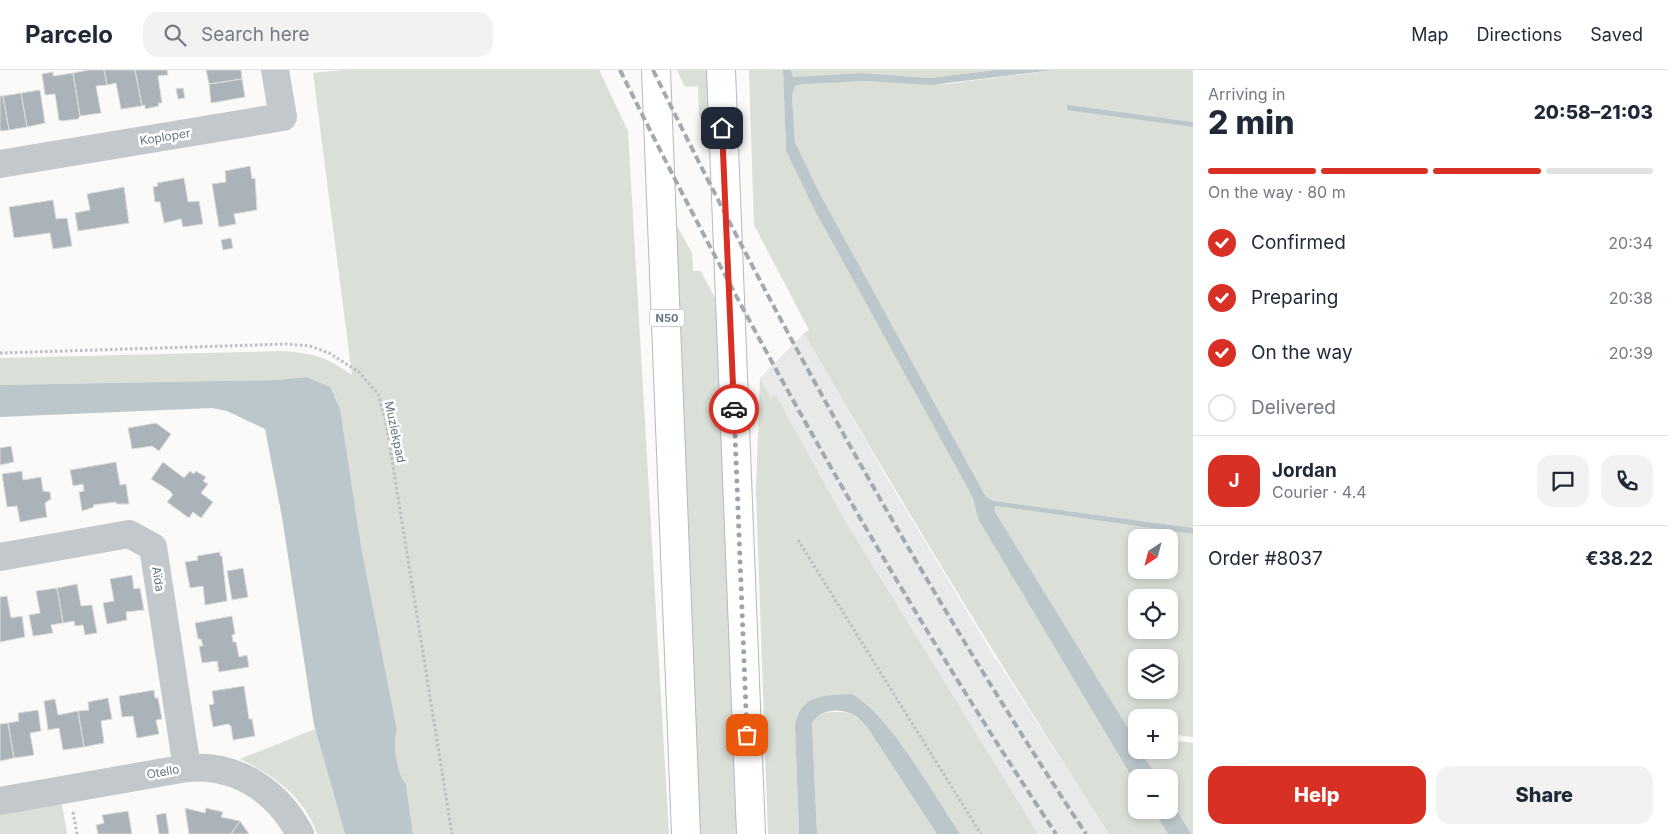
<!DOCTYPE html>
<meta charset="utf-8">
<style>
body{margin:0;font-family:Inter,sans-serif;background:#f2f2f3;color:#1f2937;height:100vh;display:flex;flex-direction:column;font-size:19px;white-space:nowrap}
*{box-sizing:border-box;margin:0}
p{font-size:16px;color:#747a83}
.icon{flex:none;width:28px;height:28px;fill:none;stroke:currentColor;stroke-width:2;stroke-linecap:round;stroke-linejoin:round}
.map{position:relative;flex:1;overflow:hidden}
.drawer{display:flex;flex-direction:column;background:#fff;width:475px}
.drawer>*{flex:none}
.needle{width:32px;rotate:216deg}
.tools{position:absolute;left:1128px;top:459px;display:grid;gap:10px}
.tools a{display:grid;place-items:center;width:50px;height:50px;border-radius:10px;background:#fff;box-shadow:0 2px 8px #0003;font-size:25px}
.pin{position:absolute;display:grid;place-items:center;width:42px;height:42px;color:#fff;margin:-21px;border-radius:10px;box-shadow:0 2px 8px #0006}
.courier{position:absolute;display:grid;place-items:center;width:50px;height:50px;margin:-25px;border:4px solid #d93025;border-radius:50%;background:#fff;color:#222;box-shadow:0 1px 6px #0007}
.overview em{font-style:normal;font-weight:800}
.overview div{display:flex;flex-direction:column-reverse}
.overview{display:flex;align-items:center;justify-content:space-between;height:85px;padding:0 15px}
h1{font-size:32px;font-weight:800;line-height:38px}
.bar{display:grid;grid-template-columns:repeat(4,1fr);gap:8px 5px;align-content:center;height:60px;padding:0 15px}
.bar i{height:6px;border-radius:4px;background:#e0e1e3}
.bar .active{background:#d93025}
.bar p{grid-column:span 4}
.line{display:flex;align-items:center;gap:12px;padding:0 15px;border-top:1px solid #e0e1e3}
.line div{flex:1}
.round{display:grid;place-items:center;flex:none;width:52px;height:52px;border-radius:15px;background:#f2f2f3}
ol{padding:0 15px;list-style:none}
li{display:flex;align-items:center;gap:15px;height:55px}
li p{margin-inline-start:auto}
li .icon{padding:5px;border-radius:50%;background:#d93025;color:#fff;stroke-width:4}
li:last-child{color:#747a83}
li i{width:28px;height:28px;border:2px solid #e0e1e3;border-radius:50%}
.action{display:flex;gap:10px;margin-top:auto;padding:10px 15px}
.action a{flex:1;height:58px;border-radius:15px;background:#d93025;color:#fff;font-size:20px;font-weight:800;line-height:58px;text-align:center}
.action a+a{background:#f2f2f3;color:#1f2937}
header{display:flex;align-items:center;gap:30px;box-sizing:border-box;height:70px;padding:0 25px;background:#fff;border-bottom:1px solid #e0e1e3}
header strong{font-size:24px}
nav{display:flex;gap:28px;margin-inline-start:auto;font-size:18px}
.search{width:350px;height:45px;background:#f2f2f3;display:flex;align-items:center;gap:12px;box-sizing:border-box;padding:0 18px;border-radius:15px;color:#747a83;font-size:19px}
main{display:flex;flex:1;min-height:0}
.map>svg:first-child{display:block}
</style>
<header>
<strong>Parcelo</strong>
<div class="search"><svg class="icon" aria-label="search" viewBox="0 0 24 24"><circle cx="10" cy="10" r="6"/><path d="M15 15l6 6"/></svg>Search here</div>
<nav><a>Map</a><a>Directions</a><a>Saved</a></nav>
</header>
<main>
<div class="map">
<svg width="1193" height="764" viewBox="0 0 1193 764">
<rect width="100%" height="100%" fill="#fafaf8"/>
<path fill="#e8e9e9" d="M804 263 891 415 989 578 1109 764H1038L941 609 844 449 776 325 771 327 760 308Z"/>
<path fill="#dadfd7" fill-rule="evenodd" d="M344 0H599L628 61 669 764H413L406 714C397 705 392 672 397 660L361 476 340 338 336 328 306 307 275 310 0 315V288L283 281C315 284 325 286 352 305L313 3Z
M677 0H711L713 74 699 45 698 16 685 17Z
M749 0H783L786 81 814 139 973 428 978 449 1136 715V740H1153L1168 764H1109C1003 599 901 433 804 263L809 260 754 155Z
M791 0H995L930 8 862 3 793 7Z
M1053 0H1193V52L1069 35 1066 38 1193 57V458L994 431 986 427 819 122 795 72 792 25 795 16 802 13 866 11 947 14Z
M672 147 692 183 693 201H701L725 248 743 764H697Z
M760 308 771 327 776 325 844 449 1038 764H960C928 717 898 656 851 624L795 656 799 764H768L756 421Z
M996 436 1193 464V667L1169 664V648H1136V660L1127 658 994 440ZM1136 468H1169V500H1136ZM1136 528H1169V560H1136ZM1136 588H1169V620H1136Z
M844 642 852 644 867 657 937 764H817L812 655C817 640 830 642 844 642Z
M315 659 345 764H317C305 727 273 705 240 689Z
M1169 670 1193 673V764H1191L1169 727V708L1157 707 1140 680H1169Z
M62 734 67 764H0V744Z"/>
<path fill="#bbc7cb" d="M783 0H791L793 7 862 3 930 8 995 0H1053L931 15 866 11 802 14 795 16 792 25 795 72 819 122 986 427 994 431 1193 458V464L996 436 994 440 1127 657 1136 660V666L1133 669 1136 680H1140L1157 707 1136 708V715L1128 701 978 449 973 428 814 139 786 81Z
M1069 35 1193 52V57L1067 40V36Z
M306 307 330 317 340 338 361 476 397 660C392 672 397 705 406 714L413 764H345L314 655 282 447 265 359 227 341 212 338 0 347V315L275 310Z
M851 624C888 642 936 728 960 764H937L867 657C863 653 858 647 852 644 838 637 816 640 812 655L817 764H799L795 656C800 624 824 626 851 624Z
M1169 727 1191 764H1168L1153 740H1169Z"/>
<path fill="#aab3b9" stroke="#dcdcda" d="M88 0H104L107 15 96 16 101 43 80 46 73 3Z
M104 0H135L142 36 121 39 116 13 107 15Z
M135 0H167L168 5 158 6 162 33H158L159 36 145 39V35L142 36Z
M206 0H241L242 9 209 14Z
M53 2V6L73 3 80 46 78 49 62 51 59 50 55 24 45 25 42 4Z
M242 9 245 27 211 33 209 14Z
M183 18 185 28 178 29 176 19Z
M40 20 45 53 27 57 21 23Z
M21 23 27 57 9 60 3 26Z
M0 26H3L9 60 0 61Z
M250 96 252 109 255 108 257 140 234 144 236 154 219 157 212 114 226 112 225 101Z
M184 108 188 132 199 131 203 154 183 157 181 149 164 153 160 132H155L153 117 158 116 157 113Z
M124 117 129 153 78 161 75 143 90 140 87 124Z
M53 130 56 149 67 148 72 176 53 179 50 163 14 168 9 137Z
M231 168 233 178 223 180 221 170Z
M156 353 171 364 159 381 152 376 132 379 128 358Z
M11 376 14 392 0 395V378Z
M116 392 120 415 126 414 129 434H116V432L93 435 94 437 82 441 79 422 84 421 83 414 73 416 70 400Z
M163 392 184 408 190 401 194 404 196 401 206 407 203 411 208 414 201 423 213 432 201 448 193 442 189 448 167 432 173 425 170 421 151 409Z
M22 401 23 410 41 407 43 421 50 422 51 429 45 433 47 447 20 452 17 436 7 437 2 404Z
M220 482V486H222L227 531 205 535 203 516 190 518 185 492 198 490 197 486Z
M243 498 248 527 232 530 227 501Z
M132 505 134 519 140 518 144 540 126 542 127 550 107 554 103 533 114 531 110 509Z
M77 514 81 536 92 535 97 563 85 565 83 555 75 556 74 551 63 553 57 518Z
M57 518 63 553 51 555 53 563 33 566 29 545 40 543 36 521Z
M7 526 11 548 22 546 25 567 0 572V527Z
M232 546 235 564 232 565 233 572H236L239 587 247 585 249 597 219 602 217 591 202 593 199 576H203L201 569H198L195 553Z
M244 616 249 649H252L255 666 233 670 231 656 228 654 213 657 209 635 214 634 212 621Z
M154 620 155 628H158L162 649 156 650 159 664 137 668 133 646 122 647 119 626Z
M108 628 112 649 101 651 104 673 84 677 78 641 89 640 88 632Z
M55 629 58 645 78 641 84 677 63 680 59 658 48 660 44 631Z
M38 640 41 661 30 663 34 685 14 688 8 653 19 651 18 643Z
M8 653 14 688 0 691V654Z
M185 738 205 743 206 738 223 742 221 747 240 751 231 764H189Z
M128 741 132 764H98L96 755 104 753 102 745Z
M166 743 169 764H159L156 745Z
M240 751 249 764H231Z"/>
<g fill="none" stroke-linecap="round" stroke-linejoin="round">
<defs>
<path id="highway" d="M656 0 686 764
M721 0 751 764"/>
</defs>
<use href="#highway" stroke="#b4b9bd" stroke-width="30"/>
<path stroke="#bbbfc2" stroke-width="3" stroke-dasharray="2.5 2.5" stroke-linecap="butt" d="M0 283 287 274 310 276 329 283 359 302 378 324 386 352 452 764
M798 470 981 764
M73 742 77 764"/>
<path stroke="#c3c8cc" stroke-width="28" d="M0 94 283 47 275 0
M0 487 129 464 153 477 187 698
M0 731 187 698C237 694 278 721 300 764"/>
<use href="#highway" stroke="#fff" stroke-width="28"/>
<path stroke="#a2aab0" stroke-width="4" stroke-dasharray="8 4" stroke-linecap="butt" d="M620 0C750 263 894 519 1056 764
M653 0C782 263 925 520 1086 764"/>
</g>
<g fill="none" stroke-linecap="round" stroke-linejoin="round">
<path stroke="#99a4ac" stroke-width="5" stroke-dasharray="0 9" d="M734 339 747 665"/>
<path stroke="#d93025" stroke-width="6" d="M722 58 734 339"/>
</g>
<g text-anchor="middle" stroke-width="5" stroke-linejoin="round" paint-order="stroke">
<rect fill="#fff" stroke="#939fa8" stroke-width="1" x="649.5" y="239.5" width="35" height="17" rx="4"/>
<g font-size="11" font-weight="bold" fill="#657683">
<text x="667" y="252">N50</text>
</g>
<g font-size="12" fill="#657683" stroke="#fff">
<text transform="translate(165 67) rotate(-9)" y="4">Koploper</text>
<text transform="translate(395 362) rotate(78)" y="4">Muziekpad</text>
<text transform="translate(158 509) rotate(81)" y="4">Aïda</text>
<text transform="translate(163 702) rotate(-10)" y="4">Otello</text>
</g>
</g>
</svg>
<div class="tools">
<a><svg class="needle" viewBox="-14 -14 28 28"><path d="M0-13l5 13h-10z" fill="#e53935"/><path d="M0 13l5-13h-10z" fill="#747a83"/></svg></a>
<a><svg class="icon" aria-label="locate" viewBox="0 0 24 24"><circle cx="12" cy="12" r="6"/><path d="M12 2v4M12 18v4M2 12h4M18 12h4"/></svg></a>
<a><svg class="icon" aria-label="layers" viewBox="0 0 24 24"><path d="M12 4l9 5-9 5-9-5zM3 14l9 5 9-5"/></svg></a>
<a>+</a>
<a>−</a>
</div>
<div class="pin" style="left:747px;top:665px;background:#ea580c"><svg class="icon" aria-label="bag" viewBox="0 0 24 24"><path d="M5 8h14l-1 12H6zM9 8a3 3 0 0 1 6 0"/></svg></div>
<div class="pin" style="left:722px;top:58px;background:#1f2937"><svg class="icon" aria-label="home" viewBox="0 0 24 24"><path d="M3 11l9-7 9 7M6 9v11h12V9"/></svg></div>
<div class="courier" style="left:734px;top:339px"><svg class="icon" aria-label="car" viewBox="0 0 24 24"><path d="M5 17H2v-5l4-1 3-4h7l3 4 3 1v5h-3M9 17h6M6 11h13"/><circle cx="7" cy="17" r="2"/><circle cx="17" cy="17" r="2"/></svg></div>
</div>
<section class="drawer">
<div class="overview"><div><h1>2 min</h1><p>Arriving in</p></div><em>20:58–21:03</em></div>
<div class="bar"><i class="active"></i><i class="active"></i><i class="active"></i><i></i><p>On the way · 80 m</p></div>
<ol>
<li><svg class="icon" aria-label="check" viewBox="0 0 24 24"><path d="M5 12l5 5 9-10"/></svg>Confirmed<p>20:34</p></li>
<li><svg class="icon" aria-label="check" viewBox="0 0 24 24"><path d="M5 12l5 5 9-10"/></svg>Preparing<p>20:38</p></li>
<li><svg class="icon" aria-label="check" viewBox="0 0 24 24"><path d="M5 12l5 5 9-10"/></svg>On the way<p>20:39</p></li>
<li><i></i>Delivered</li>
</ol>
<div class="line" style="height:90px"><b class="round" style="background:#d93025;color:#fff">J</b><div><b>Jordan</b><p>Courier · 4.4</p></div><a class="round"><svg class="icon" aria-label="chat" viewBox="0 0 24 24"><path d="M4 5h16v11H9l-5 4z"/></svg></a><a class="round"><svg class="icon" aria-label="phone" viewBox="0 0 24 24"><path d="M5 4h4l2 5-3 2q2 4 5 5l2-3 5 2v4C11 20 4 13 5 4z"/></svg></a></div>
<div class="line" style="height:65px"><div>Order #8037</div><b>€38.22</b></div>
<div class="action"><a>Help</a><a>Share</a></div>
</section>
</main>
